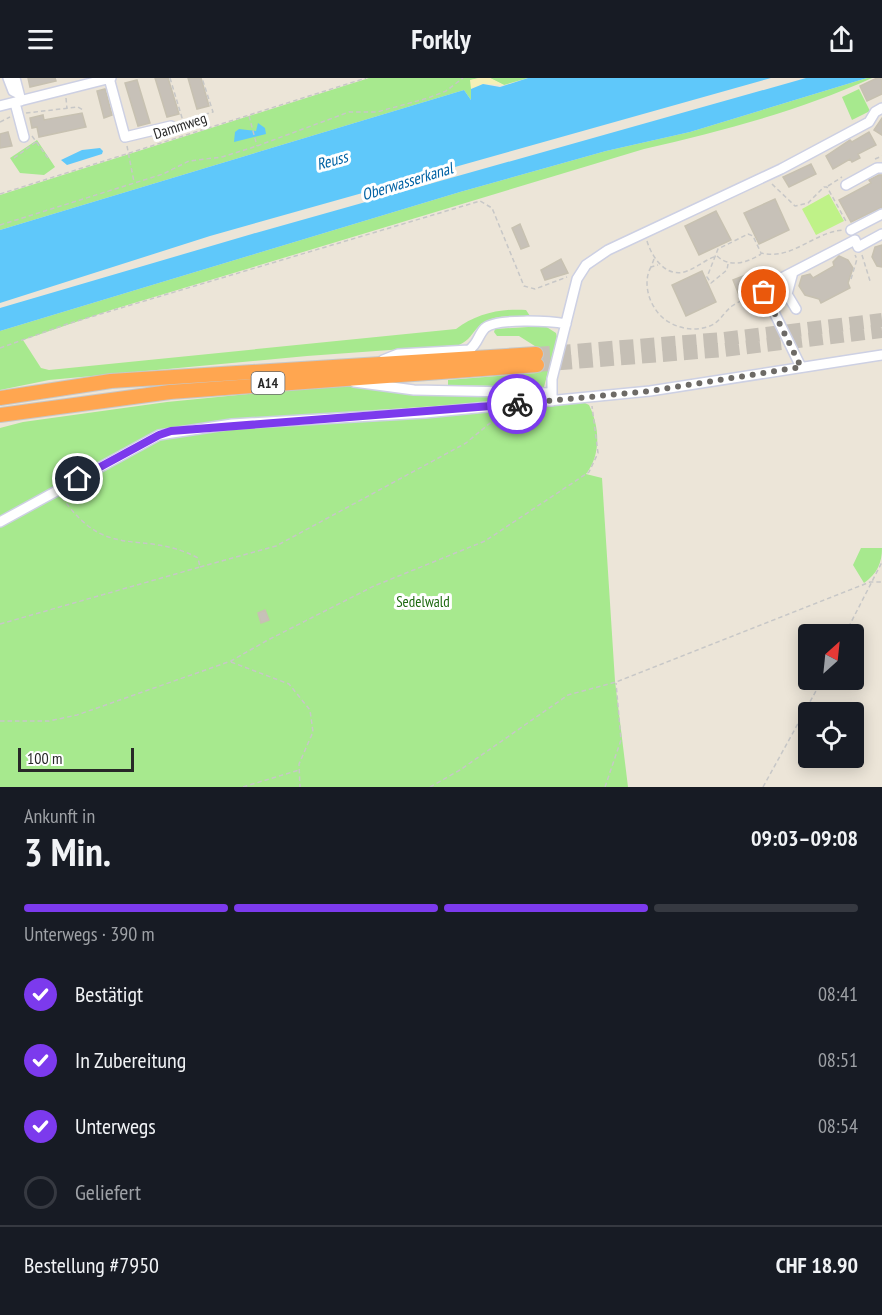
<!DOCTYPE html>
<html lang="de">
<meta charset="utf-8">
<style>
body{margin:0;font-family:"PT Sans Narrow",sans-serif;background:#242831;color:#f1f3f6;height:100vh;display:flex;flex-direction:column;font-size:22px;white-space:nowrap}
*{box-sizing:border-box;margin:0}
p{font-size:20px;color:#9ea1a6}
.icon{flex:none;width:33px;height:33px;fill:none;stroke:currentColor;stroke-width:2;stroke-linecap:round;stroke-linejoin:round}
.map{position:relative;height:709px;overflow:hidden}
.details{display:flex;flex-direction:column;background:#171b24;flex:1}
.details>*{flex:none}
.needle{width:39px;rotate:27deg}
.tools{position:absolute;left:798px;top:546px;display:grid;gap:12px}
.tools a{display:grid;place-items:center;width:66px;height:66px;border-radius:6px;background:#171b24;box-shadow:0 3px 15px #0003;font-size:30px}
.scale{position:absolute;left:18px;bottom:15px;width:116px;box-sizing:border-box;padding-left:6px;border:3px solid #282828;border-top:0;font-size:16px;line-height:21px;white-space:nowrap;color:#282828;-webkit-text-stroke:4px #fff;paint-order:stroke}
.pin{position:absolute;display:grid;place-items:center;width:51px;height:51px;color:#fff;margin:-26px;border:3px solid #fff;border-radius:50%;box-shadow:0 2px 6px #0007}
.courier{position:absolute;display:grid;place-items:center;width:60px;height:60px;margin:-30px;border:4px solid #7c3aed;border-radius:50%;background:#fff;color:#222;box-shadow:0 2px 8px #0007}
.headline em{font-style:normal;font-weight:700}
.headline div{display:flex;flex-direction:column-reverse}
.headline{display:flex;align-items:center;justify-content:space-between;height:102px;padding:0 24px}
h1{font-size:39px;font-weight:700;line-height:45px}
.bar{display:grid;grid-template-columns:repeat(4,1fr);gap:9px 6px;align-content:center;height:72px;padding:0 24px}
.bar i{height:8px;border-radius:4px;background:#363941}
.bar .on{background:#7c3aed}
.bar p{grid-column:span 4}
.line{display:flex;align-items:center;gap:15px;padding:0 24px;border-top:2px solid #363941}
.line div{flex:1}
ol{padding:0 24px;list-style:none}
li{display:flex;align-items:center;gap:18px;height:66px}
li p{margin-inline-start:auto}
li .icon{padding:6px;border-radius:50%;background:#7c3aed;color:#fff;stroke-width:4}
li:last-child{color:#9ea1a6}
li i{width:33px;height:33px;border:3px solid #363941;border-radius:50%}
header{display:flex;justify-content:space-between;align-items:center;height:78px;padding:0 24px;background:#171b24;font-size:27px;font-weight:700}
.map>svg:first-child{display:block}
</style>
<header><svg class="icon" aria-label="menu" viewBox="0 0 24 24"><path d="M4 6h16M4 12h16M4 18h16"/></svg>Forkly<svg class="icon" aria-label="share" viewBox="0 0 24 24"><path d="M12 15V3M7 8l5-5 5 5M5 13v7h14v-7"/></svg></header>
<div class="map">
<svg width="882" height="709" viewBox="0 0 882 709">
<rect width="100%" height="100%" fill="#ece5d8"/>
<path fill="#a7e98e" d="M369 0H479L471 2V22L464 12 0 152V117Z
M490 0H528L504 7Z
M867 0H872C799 33 722 53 644 71L111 232 23 262 41 290 49 292 456 251C476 236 501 230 526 232L530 238C513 238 492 236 479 248 471 256 470 262 459 267L307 278 49 302 0 312V253L460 114 606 73 690 54Z
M859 11 870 33 852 42 842 19Z
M37 62 55 89 44 97 20 95 10 80Z
M545 248 556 255 557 259 544 309 448 307V302L537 295 538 270 519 258H497L494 254 495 251Z
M338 307 394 314 524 318V322L213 343 214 353 583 324 589 327C600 349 601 377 586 396L602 400 615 603 628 709H0V350L23 344 167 324Z
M861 470H882C882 485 877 496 864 505L853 487Z"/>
<path fill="#f6f0b6" d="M479 0H490L504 7 483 6 471 11 470 2Z"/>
<path fill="#bff288" d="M829 116 844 143 816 157 802 131Z"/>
<path fill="#5fc8fa" d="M528 0H771L210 158 0 225V152L464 12 471 22V11L483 6 500 9Z
M806 0H867L690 54 606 73 460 114 0 253V230L252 156Z
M258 45 265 50 266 56 234 64 235 54 239 51 256 53Z
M100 70 103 73 102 76 67 87 61 82 82 72Z"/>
<path fill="#c7c1b8" stroke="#c7c1b1" stroke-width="1.5" d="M28 0H55L56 3 30 9Z
M155 0H168L179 36 167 39Z
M188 0H201L209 28 197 31Z
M877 0H882V16L867 23 860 8Z
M137 2 150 45 138 48 125 5Z
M105 11 112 37 104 40 97 13Z
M82 35 86 49 39 59 37 49 32 50 30 40 43 37 44 42Z
M882 40V57L874 52Z
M8 54 12 68 0 70V56Z
M869 54 876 67 858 76 860 80 852 84 850 81 833 91 826 78 850 62 852 64Z
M811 86 816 96 789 109 783 99Z
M879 97H882V129L851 144 839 122 871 105 869 102Z
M775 121 789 152 759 166 744 135Z
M716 133 731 162 699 177 685 148Z
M520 146 529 168 521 171 512 150Z
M882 167V189L877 188 872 179 875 169Z
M839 178 848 182 853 190 848 205 850 210 821 225 819 221 805 217 799 208 802 198 810 196 813 200 834 188 833 184Z
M561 181 568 195 545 202 541 192Z
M702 193 716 224 686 238 672 207Z
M751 195 756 210 739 217 733 202Z
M265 532 269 542 261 545 258 535Z"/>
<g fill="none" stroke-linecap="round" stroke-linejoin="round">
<path stroke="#c5bfb5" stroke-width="14" stroke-dasharray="14 7" stroke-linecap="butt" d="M536 276 723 261 882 242
M537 287 724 272 882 253"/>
<defs>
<path id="minor" d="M8 0 13 13 19 16
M15 0 21 23
M109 0 125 59 171 48
M15 25 24 59
M0 28 111 0
M846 107 877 90H882
M851 152 882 136
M793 194 787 216 796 231
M383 282 398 276 469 272C478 266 478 257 485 250 496 240 551 243 566 246
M801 289 764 214 766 208 855 162 858 169 882 156
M354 304 414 312 552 315
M552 323V301L577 201 586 187 608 172 781 91 869 44 875 34 882 30
M0 444 159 357 232 346 425 335 650 313 882 277"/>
<path id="highway" d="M0 320 111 303 536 276
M0 337 170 314 537 287"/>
</defs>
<use href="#minor" stroke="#cdd0e3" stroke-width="12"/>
<use href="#highway" stroke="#c7c7c7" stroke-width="16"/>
<path stroke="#c7c7c7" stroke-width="1.5" stroke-dasharray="4.5 3" stroke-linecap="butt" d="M170 0 183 43 179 44
M66 20 67 31
M26 35 78 29 83 32
M249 38 257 68
M183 43 213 34 202 0
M0 44 10 39
M32 58 48 80
M127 68 134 104
M14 80 36 64
M875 81 882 78
M772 106 795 128 808 125 824 109H827L847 145
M828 108 842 99
M0 116 366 0
M0 147 163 96 189 83 222 79 257 68 349 34H377L428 20 446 13 463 0
M647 163C652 180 667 201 687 193 698 189 706 181 717 178 730 190 747 185 761 176
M862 177 870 203
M654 181 651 189 658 187
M728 186 727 192 711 205 707 199 718 171 748 156 753 158 761 175C792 183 815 153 844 152
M651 189C644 201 647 218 654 229 664 247 688 255 707 249 719 246 723 235 732 228 739 223 749 220 757 216
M851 201 857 181 855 177
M0 270 67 246 480 123 492 130 524 208 535 211 567 199
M200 489 276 468 466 365 501 336
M0 546 200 489 198 480C141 450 107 485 62 419
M845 556 882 484
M231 584 289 606 310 632 313 654 299 686 300 709
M0 643H49L77 637 231 583 266 563 374 508 485 463 589 394 598 375 592 328
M243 709 299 692
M430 709 460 692 568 617 616 604 870 504H882
M605 709 621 662 616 605
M763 709 822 602"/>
<use href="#minor" stroke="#fff" stroke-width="9"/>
<use href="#highway" stroke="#ffa650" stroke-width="14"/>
</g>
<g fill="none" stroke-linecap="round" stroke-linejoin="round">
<path stroke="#6d6a66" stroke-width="6" stroke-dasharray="0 10.8" d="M517 326 650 313 801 289 764 214"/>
<path stroke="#7c3aed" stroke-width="8" d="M78 401 159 357 171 353 517 326"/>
</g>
<g text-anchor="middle" stroke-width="6" stroke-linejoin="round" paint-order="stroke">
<rect fill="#fff" stroke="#686868" stroke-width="1.5" x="251.5" y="294" width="33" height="22" rx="4.5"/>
<g font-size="14" font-weight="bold" fill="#282828">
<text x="268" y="310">A14</text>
</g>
<g font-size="15" fill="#282828" stroke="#fff">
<text transform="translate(180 48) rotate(-18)" y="5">Dammweg</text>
</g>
<g font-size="15" fill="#1f6b12" stroke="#fff">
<text x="423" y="529">Sedelwald</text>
</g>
<g font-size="16" font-style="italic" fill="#0062a4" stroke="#fff">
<text transform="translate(332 82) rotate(-16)" y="6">Reuss</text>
<text transform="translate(407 103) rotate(-17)" y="6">Oberwasserkanal</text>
</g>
</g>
</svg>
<div class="tools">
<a><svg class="needle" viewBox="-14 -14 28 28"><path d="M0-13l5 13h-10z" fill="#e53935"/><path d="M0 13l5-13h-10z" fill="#9ea1a6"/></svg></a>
<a><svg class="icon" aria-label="locate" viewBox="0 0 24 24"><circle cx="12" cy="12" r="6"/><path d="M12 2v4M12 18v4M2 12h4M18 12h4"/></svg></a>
</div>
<div class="scale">100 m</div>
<div class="pin" style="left:764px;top:214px;background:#ea580c"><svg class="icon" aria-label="bag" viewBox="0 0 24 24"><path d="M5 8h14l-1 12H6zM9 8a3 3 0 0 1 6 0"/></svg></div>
<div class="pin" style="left:78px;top:401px;background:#1f2937"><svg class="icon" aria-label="home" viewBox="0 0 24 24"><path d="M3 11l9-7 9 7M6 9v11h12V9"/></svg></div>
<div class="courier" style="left:517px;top:326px"><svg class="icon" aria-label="bike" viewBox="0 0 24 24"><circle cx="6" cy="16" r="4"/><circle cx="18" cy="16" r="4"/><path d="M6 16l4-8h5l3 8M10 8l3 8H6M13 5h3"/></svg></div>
</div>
<section class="details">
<div class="headline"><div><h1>3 Min.</h1><p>Ankunft in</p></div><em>09:03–09:08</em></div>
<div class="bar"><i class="on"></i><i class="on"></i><i class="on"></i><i></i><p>Unterwegs · 390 m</p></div>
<ol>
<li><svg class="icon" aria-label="check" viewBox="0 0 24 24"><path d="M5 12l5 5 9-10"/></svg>Bestätigt<p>08:41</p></li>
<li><svg class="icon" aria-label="check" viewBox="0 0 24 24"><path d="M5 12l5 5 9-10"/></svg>In Zubereitung<p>08:51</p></li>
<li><svg class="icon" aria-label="check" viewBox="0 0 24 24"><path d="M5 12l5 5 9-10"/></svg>Unterwegs<p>08:54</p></li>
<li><i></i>Geliefert</li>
</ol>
<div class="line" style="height:78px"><div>Bestellung #7950</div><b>CHF 18.90</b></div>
</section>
